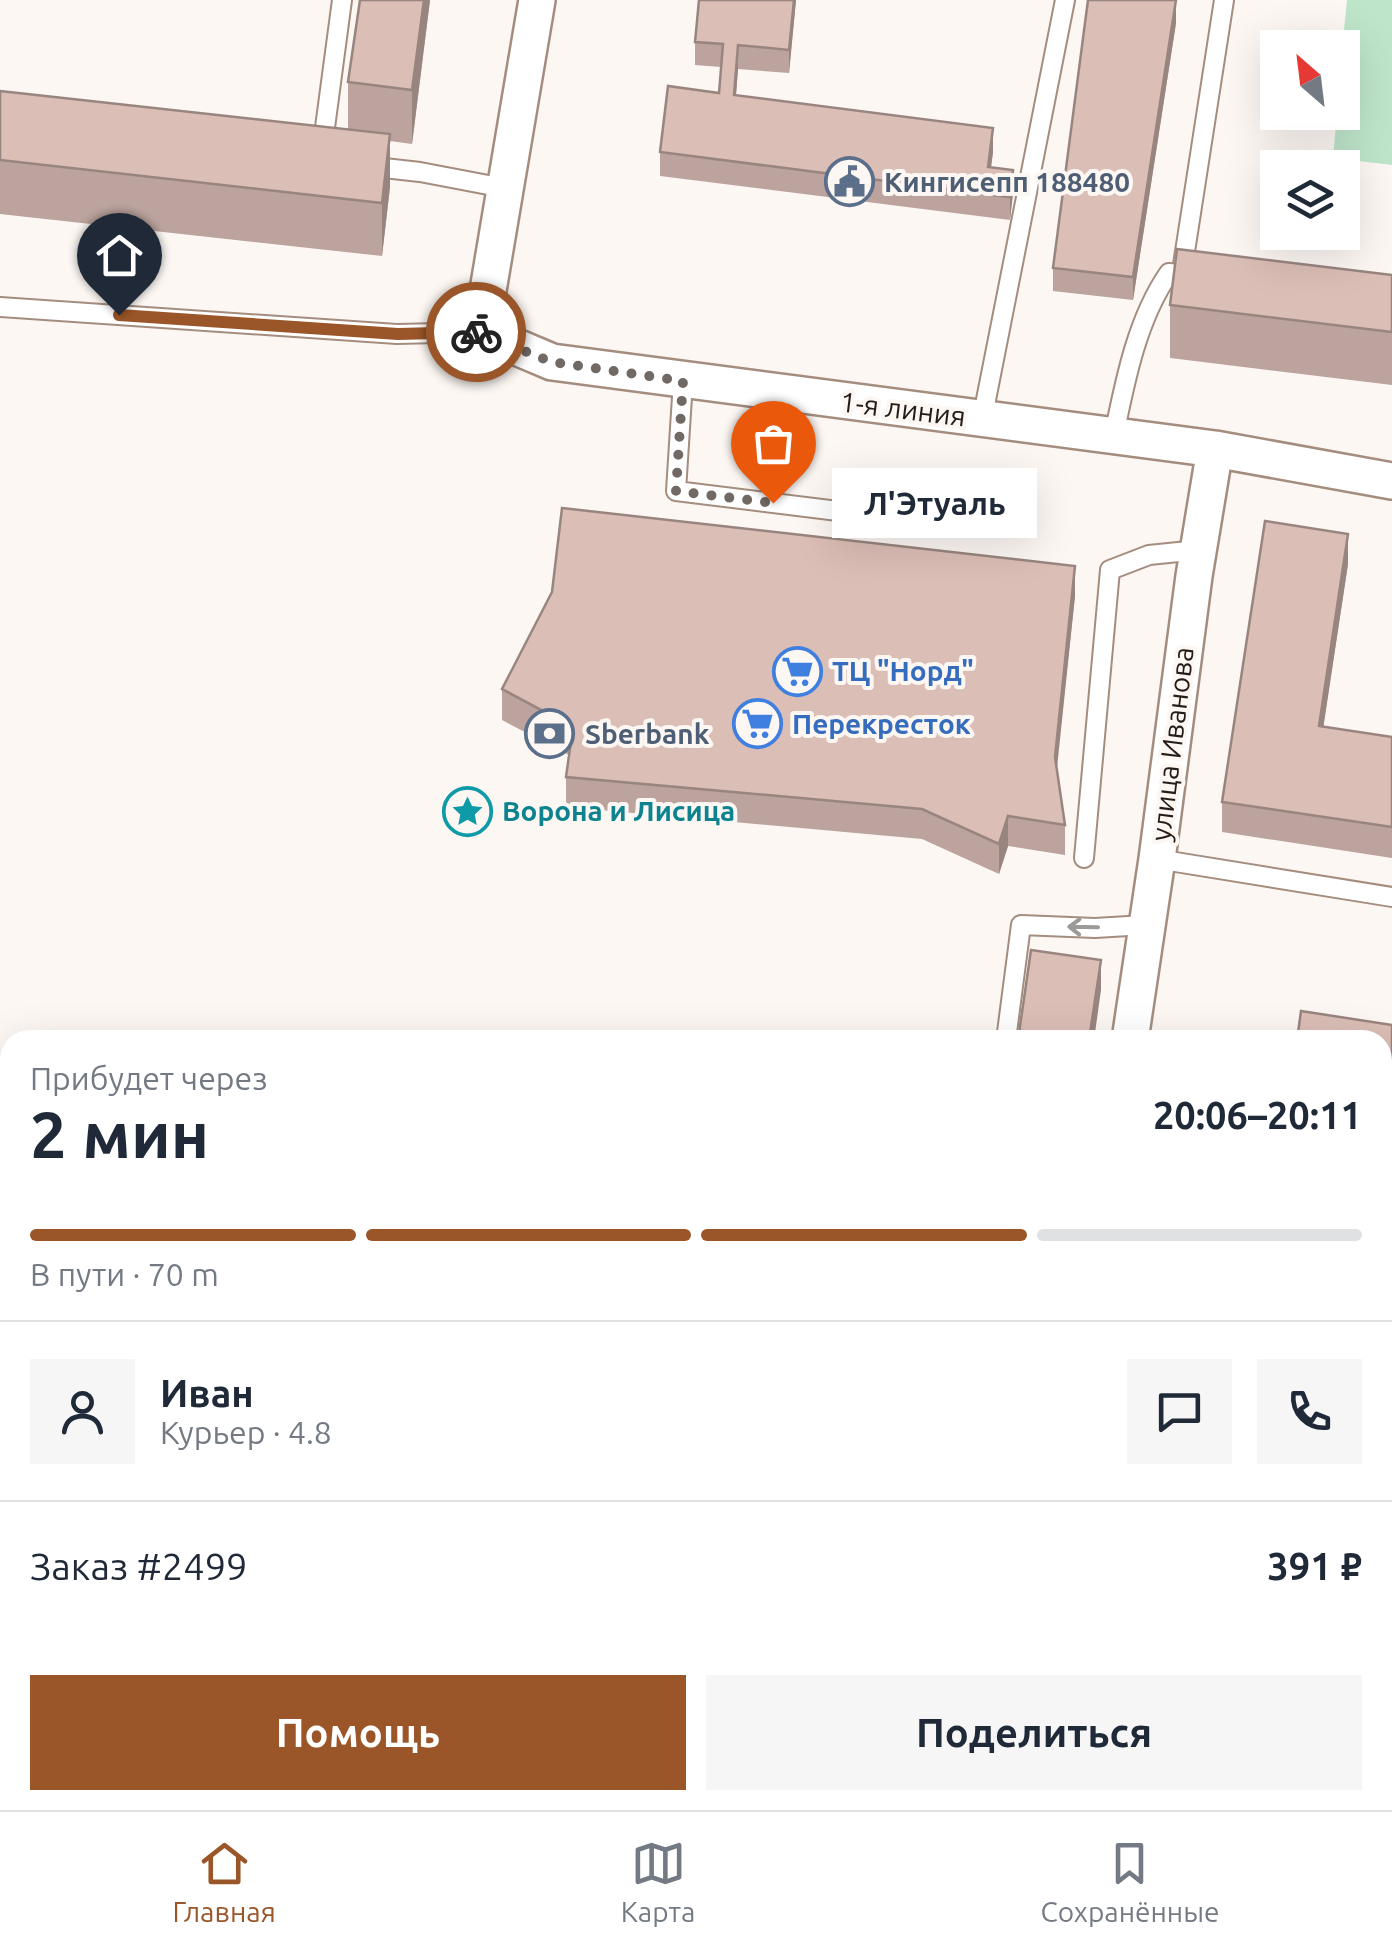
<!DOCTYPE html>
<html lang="ru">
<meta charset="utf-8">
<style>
body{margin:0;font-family:Ubuntu,sans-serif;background:#f6f6f7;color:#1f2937;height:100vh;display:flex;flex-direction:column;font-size:38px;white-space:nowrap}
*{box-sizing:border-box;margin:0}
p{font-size:32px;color:#747a83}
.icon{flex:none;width:55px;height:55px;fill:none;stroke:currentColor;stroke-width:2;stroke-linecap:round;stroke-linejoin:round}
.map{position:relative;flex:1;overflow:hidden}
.sheet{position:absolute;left:0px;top:1030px;width:1392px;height:780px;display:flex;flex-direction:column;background:#fff;border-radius:30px 30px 0 0;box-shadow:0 10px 40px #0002}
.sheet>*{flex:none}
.needle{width:65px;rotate:332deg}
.controls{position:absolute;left:1260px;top:30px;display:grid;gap:20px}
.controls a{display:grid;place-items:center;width:100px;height:100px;border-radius:0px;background:#fff;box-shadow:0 10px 40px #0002;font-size:50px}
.pin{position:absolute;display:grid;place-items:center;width:85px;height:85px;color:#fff;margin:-102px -42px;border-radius:50% 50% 50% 0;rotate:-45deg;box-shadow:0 0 10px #0007}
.pin .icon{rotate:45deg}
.courier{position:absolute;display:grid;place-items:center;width:100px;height:100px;margin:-50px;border:8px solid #9a5628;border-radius:50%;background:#fff;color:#222;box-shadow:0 2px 12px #0007}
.bubble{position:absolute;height:70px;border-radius:0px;background:#fff;box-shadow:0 10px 40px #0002;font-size:32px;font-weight:600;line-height:70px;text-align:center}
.summary em{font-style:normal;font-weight:600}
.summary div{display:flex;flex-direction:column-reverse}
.summary{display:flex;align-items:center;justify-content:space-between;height:170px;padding:0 30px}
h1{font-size:65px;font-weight:600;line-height:75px}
.bar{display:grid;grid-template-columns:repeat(4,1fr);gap:15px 10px;align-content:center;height:120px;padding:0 30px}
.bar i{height:12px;border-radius:8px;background:#e0e1e3}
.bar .active{background:#9a5628}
.bar p{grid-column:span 4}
.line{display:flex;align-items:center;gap:25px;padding:0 30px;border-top:2px solid #e0e1e3}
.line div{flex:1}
.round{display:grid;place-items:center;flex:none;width:105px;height:105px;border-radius:0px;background:#f6f6f7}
.cta{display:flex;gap:20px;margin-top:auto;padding:20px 30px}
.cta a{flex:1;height:115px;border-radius:0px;background:#9a5628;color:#fff;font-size:40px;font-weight:600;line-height:115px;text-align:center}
.cta a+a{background:#f6f6f7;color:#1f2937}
.dock{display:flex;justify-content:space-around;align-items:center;height:140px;border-top:2px solid #e0e1e3;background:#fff;font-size:28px;color:#747a83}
.dock a{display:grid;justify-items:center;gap:5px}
.dock .active{color:#9a5628}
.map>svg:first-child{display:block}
</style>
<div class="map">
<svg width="1392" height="1810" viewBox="0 0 1392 1810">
<rect width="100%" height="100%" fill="#fcf7f3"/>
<path fill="#bee5ca" d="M1347 0H1392V165L1333 158 1337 113 1342 112V50Z"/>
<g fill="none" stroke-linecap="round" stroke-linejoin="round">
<defs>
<path id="lane" d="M322 150 342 0
M366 166 420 172 504 188
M1182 271 1224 0
M0 307 397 334 481 332
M683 381 676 491 838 511
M982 420 1065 0
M1114 435C1125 381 1137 319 1169 273L1198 276
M1084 858 1110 570 1149 555 1198 550
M1157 859 1392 897
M1006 1040 1021 925 1095 928 1145 925
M0 1373 10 1374
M71 1810 72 1800
M880 1810 881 1800
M1153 1810 1154 1800"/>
<path id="street" d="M537 0 481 332 552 362 1215 449 1392 481
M1130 1040 1157 859 1194 576 1215 449
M246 1810 247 1800
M1023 1810 1025 1800"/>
<path id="secondary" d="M0 1115 10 1117
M0 1151 10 1152
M1382 1326 1392 1328"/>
</defs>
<use href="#lane" stroke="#a48d7f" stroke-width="22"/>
<use href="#street" stroke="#a48d7f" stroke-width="40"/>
<use href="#secondary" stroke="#a48d7f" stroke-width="55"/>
<use href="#lane" stroke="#fff" stroke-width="18"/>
<use href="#street" stroke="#fff" stroke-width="35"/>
<use href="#secondary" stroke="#bff5ef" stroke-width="50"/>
</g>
<path fill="#bca39d" d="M360 0H430L412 144 390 141V187L382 256 0 214V91L348 129V82Z
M699 0H796L789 73 738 69 736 96 993 152 991 167 1013 193 1010 220 660 176V152L719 93 721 67 695 65V42Z
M1176 23 1133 300 1053 291V268Z
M1392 275V385L1170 358V305Z
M1348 564 1323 727 1392 737V858L1222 832V802Z
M1075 596 1056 770 1065 825V855L1008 846 999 874 922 839 566 807V777L569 755 502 720V689Z
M1392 1025V1128L1382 1127V1040Z
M0 1252 10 1253V1344L0 1342Z
M1382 1421 1392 1422V1512L1382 1511Z"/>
<path fill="#99857f" d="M424 0H430L412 144V90Z
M794 0H796L789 73V50Z
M1176 0V23L1133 300V277Z
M738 45V69L734 119V95Z
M993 128V152L988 190V167Z
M390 134V187L382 256V203Z
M1013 170V193L1010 220V197Z
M1348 534V564L1319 756V726Z
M1075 566V596L1055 787V757Z
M1008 816V846L999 874V844Z
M1101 960V990L1094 1040H1089Z
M1388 1132V1148L1382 1193V1177Z
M175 1800H180L179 1810H174Z
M974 1800H979L978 1810H972Z"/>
<path fill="#dbbeb6" stroke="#99857f" stroke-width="2.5" d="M360 0H424L412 90 348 82Z
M699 0H794L789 50 738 45 734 95 993 128 988 167 1013 170 1010 197 660 152 668 86 719 93 723 44 695 42Z
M1088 0H1176L1133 277 1053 268Z
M0 91 390 134 382 203 0 160Z
M1177 249 1392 275V332L1170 305Z
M562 508 1075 566 1055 757 1065 825 1008 816 999 844 922 809 566 777 573 727 502 689 552 592Z
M1265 521 1348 534 1319 726 1392 737V827L1222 802Z
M1031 950 1101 960 1089 1040H1018Z
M1301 1011 1392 1025V1105L1382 1104V1040H1297Z
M1382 1132H1388L1382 1177Z
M0 1252 10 1253V1302L0 1301Z
M1382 1421 1392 1422V1471L1382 1470Z
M104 1800H175L174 1810H103Z
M656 1800H688L687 1810H655Z
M905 1800H974L972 1810H904Z
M1185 1800H1228L1253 1803 1252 1810H1183Z"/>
<defs><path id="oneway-shaft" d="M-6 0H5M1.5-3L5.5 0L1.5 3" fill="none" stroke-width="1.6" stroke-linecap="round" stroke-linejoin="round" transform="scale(2.5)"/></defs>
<use stroke="#9d9997" href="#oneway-shaft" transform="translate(1083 927) rotate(-179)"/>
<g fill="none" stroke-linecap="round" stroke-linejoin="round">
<path stroke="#706964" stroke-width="10" stroke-dasharray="0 18" d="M476 332 552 362 683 381 676 491 773 503"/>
<path stroke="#9a5628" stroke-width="12" d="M119 315 398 334 476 332"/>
</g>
<defs>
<symbol id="civic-ring" viewBox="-11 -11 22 22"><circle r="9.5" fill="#fcf7f3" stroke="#5c6f8a" stroke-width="1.5"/><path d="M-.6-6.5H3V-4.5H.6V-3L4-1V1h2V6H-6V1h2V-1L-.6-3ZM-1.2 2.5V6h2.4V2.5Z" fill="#5c6f8a"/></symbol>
<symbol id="supermarket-ring" viewBox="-11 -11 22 22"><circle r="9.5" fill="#fcf7f3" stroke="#3f7fe0" stroke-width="1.5"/><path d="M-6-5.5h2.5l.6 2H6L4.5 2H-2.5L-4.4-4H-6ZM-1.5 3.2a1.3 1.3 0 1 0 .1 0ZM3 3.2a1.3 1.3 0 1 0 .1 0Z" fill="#3f7fe0"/></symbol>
<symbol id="bank-ring" viewBox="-11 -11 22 22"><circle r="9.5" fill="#fcf7f3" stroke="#5c6f8a" stroke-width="1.5"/><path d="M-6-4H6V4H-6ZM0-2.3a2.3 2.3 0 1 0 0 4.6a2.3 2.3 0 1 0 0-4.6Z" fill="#5c6f8a"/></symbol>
<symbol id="sight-ring" viewBox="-11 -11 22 22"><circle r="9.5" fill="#fcf7f3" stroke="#0f9aa8" stroke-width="1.5"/><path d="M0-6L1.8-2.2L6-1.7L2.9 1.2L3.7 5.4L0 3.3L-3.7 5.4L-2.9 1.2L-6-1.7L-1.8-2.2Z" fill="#0f9aa8"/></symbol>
</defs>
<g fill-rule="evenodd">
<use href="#civic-ring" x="822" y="154" width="55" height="55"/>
<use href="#supermarket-ring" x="770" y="644" width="55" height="55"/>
<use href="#supermarket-ring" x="730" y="696" width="55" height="55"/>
<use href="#bank-ring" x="522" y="706" width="55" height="55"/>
<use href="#sight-ring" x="440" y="784" width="55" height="55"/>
</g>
<g text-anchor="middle" stroke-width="8" stroke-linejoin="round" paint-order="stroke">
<g font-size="28" font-weight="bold" fill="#4e5e75" stroke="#fcf7f3" text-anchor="start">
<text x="884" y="192">Кингисепп 188480</text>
<text x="585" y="744">Sberbank</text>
</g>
<g font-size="28" fill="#251c17" stroke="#fcf7f3">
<text transform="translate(903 409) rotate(7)" y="10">1-я линия</text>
<text transform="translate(1172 744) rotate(-83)" y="10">улица Иванова</text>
</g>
<g font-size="28" font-weight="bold" fill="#366cbe" stroke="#fcf7f3" text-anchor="start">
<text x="832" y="681">ТЦ "Норд"</text>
<text x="792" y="734">Перекресток</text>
</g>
<g font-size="28" font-weight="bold" fill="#0d838f" stroke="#fcf7f3" text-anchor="start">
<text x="502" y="821">Ворона и Лисица</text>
</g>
</g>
</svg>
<div class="controls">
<a><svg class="needle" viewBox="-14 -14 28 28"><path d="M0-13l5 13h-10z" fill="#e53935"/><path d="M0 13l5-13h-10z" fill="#747a83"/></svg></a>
<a><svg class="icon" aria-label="layers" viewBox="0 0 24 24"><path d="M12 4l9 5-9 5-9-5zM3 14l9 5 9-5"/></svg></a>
</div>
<div class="pin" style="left:773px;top:503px;background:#ea580c"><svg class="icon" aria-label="bag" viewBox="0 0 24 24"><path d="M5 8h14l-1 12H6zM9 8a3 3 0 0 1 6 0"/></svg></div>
<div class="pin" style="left:119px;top:315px;background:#1f2937"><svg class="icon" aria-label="home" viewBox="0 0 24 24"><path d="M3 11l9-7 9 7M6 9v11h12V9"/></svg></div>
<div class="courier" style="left:476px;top:332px"><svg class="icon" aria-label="bike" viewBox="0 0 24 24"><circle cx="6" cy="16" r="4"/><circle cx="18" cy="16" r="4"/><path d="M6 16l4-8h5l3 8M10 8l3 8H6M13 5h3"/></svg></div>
<div class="bubble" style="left:832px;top:468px;width:205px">Л'Этуаль</div>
<section class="sheet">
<div class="summary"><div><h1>2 мин</h1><p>Прибудет через</p></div><em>20:06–20:11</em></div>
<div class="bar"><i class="active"></i><i class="active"></i><i class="active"></i><i></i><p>В пути · 70 m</p></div>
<div class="line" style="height:180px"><a class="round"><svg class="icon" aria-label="person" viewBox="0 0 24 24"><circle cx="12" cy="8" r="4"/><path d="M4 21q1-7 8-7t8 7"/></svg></a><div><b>Иван</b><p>Курьер · 4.8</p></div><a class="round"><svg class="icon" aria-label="chat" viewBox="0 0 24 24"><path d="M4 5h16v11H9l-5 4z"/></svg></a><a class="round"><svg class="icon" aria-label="phone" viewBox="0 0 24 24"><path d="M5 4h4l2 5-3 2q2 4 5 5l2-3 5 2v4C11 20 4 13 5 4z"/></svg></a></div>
<div class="line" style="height:130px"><div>Заказ #2499</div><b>391 ₽</b></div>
<div class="cta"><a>Помощь</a><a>Поделиться</a></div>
</section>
</div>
<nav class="dock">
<a class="active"><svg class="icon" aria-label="home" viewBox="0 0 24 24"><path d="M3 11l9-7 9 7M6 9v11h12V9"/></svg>Главная</a>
<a><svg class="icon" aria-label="map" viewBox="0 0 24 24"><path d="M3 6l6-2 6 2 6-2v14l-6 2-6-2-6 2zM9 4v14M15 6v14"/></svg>Карта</a>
<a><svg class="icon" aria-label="saved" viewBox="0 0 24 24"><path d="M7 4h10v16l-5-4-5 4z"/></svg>Сохранённые</a>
</nav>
